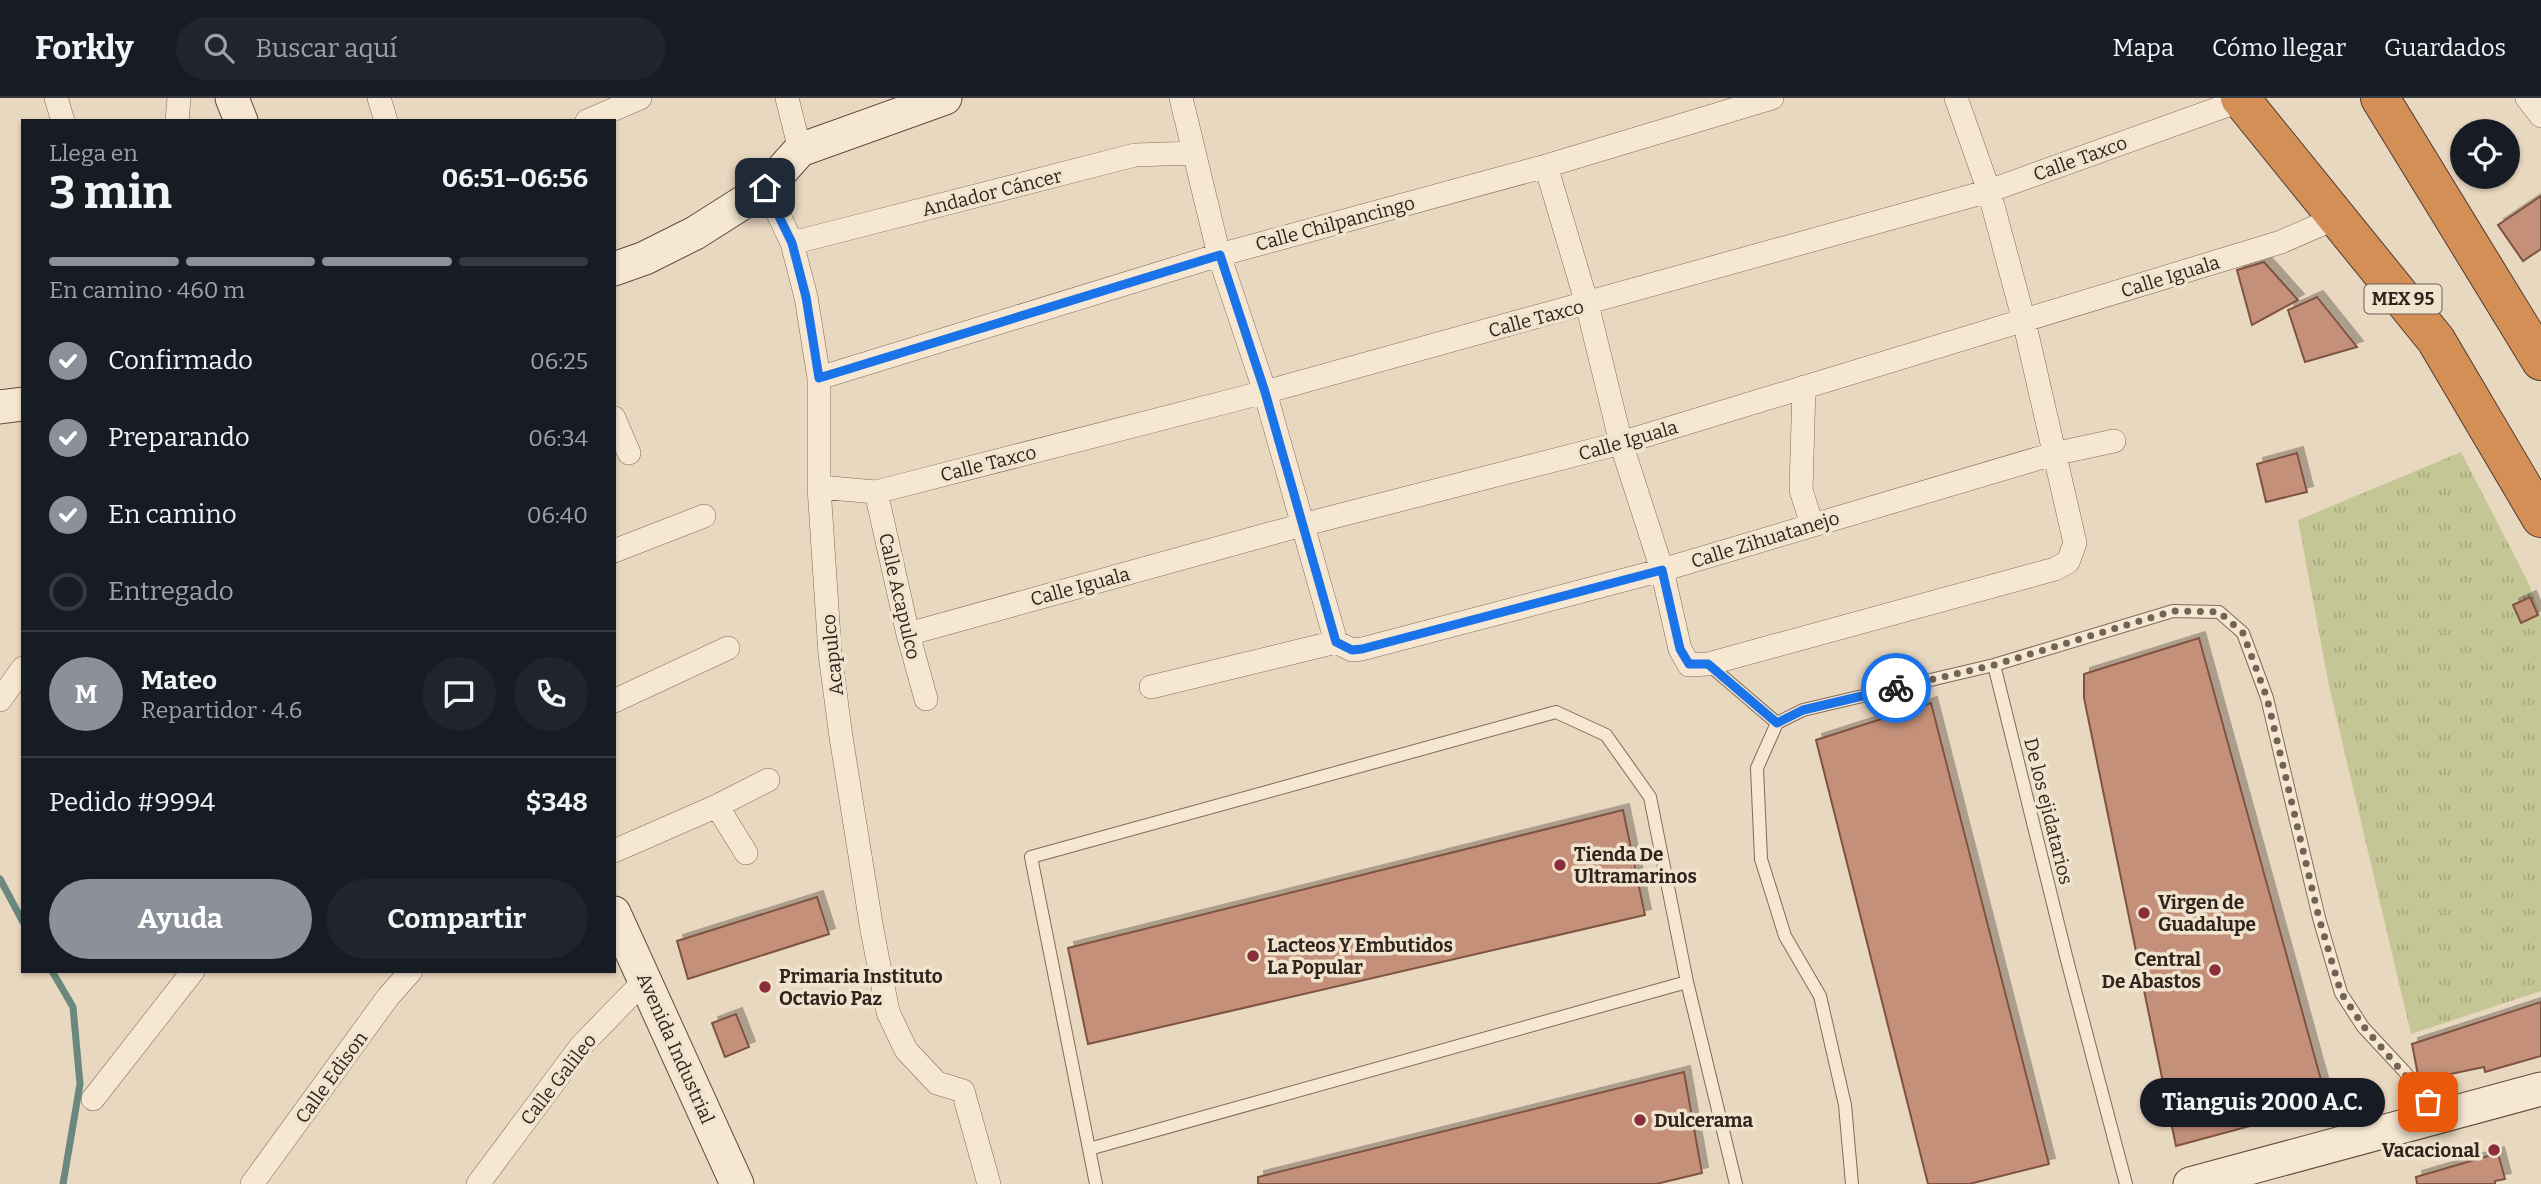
<!DOCTYPE html>
<html lang="es">
<meta charset="utf-8">
<style>
body{margin:0;font-family:Bitter,serif;background:#20242c;color:#f1f3f6;height:100vh;display:flex;flex-direction:column;font-size:26px;white-space:nowrap}
*{box-sizing:border-box;margin:0}
p{font-size:23px;color:#9ea1a6}
.icon{flex:none;width:38px;height:38px;fill:none;stroke:currentColor;stroke-width:2;stroke-linecap:round;stroke-linejoin:round}
.map{position:relative;flex:1;overflow:hidden}
.sheet{position:absolute;left:21px;top:21px;width:595px;height:854px;display:flex;flex-direction:column;background:#171b24;border-radius:0px;box-shadow:0 2px 5px #0004}
.sheet>*{flex:none}
.tools{position:absolute;left:2450px;top:21px;display:grid;gap:14px}
.tools a{display:grid;place-items:center;width:70px;height:70px;border-radius:50%;background:#171b24;box-shadow:0 2px 5px #0004;font-size:35px}
.pin{position:absolute;display:grid;place-items:center;width:60px;height:60px;color:#fff;margin:-30px;border-radius:14px;box-shadow:0 4px 10px #0006}
.courier{position:absolute;display:grid;place-items:center;width:70px;height:70px;margin:-35px;border:5px solid #1a73e8;border-radius:50%;background:#fff;color:#222;box-shadow:0 2px 9px #0007}
.bubble{position:absolute;height:49px;border-radius:24px;background:#171b24;box-shadow:0 2px 5px #0004;font-size:23px;font-weight:700;line-height:49px;text-align:center}
.summary em{font-style:normal;font-weight:700}
.summary div{display:flex;flex-direction:column-reverse}
.summary{display:flex;align-items:center;justify-content:space-between;height:119px;padding:0 28px}
h1{font-size:46px;font-weight:700;line-height:52px}
.bar{display:grid;grid-template-columns:repeat(4,1fr);gap:10px 7px;align-content:center;height:84px;padding:0 28px}
.bar i{height:9px;border-radius:5px;background:#363941}
.bar .active{background:#8c9099}
.bar p{grid-column:span 4}
.line{display:flex;align-items:center;gap:18px;padding:0 28px;border-top:2px solid #363941}
.line div{flex:1}
.round{display:grid;place-items:center;flex:none;width:74px;height:74px;border-radius:37px;background:#20242c}
ol{padding:0 28px;list-style:none}
li{display:flex;align-items:center;gap:21px;height:77px}
li p{margin-inline-start:auto}
li .icon{padding:7px;border-radius:50%;background:#8c9099;color:#fff;stroke-width:4}
li:last-child{color:#9ea1a6}
li i{width:38px;height:38px;border:4px solid #363941;border-radius:50%}
.action{display:flex;gap:14px;margin-top:auto;padding:14px 28px}
.action a{flex:1;height:80px;border-radius:42px;background:#8c9099;color:#fff;font-size:28px;font-weight:700;line-height:80px;text-align:center}
.action a+a{background:#20242c;color:#f1f3f6}
header{display:flex;align-items:center;gap:42px;box-sizing:border-box;height:98px;padding:0 35px;background:#171b24;border-bottom:2px solid #363941}
header strong{font-size:33px}
nav{display:flex;gap:38px;margin-inline-start:auto;font-size:24px}
.search{width:490px;height:63px;background:#20242c;display:flex;align-items:center;gap:18px;box-sizing:border-box;padding:0 24px;border-radius:38px;color:#9ea1a6;font-size:26px}
.map>svg:first-child{display:block}
</style>
<header>
<strong>Forkly</strong>
<div class="search"><svg class="icon" aria-label="search" viewBox="0 0 24 24"><circle cx="10" cy="10" r="6"/><path d="M15 15l6 6"/></svg>Buscar aquí</div>
<nav><a>Mapa</a><a>Cómo llegar</a><a>Guardados</a></nav>
</header>
<div class="map">
<svg width="2541" height="1086" viewBox="0 0 2541 1086">
<defs>
<pattern id="grass-tufts" width="24" height="20" patternUnits="userSpaceOnUse" patternTransform="scale(1.75)"><rect width="24" height="20" fill="#c5c695"/><path d="M3 7l-1-3M5 7V3M7 7l1-3M15 17l-1-3M17 17v-4M19 17l1-3" fill="none" stroke="#aaaa80"/></pattern>
<filter id="shadow"><feDropShadow dx="6" dy="-6" stdDeviation="0" flood-color="#0004"/></filter>
</defs>
<rect width="100%" height="100%" fill="#e9d8c0"/>
<path fill="url(#grass-tufts)" d="M2461 354 2528 484 2541 518V893L2411 936 2329 588 2298 422Z"/>
<g fill="none" stroke-linecap="round" stroke-linejoin="round">
<path stroke="#6b887e" stroke-width="7" d="M0 781 23 824
M52 873 73 909 80 986 63 1086"/>
</g>
<path fill="#c49079" stroke="#7e5341" stroke-width="2" filter="url(#shadow)" d="M2541 98V151L2523 163 2498 127Z
M2264 164 2298 202 2252 227 2237 172Z
M2317 199 2357 249 2305 264 2288 212Z
M2297 355 2307 394 2266 404 2257 366Z
M2530 499 2538 517 2521 525 2513 507Z
M2199 540 2328 1007 2176 1048 2084 600V576Z
M1931 605 2049 1066 1969 1086H1928L1816 642Z
M1623 712 1645 817 1088 946 1068 850Z
M817 799 829 836 688 881 677 843Z
M2541 904V958L2485 974 2484 969 2422 982 2418 977 2412 946Z
M736 916 749 949 725 959 712 925Z
M1684 974 1702 1075 1656 1086H1258V1079Z
M2498 1055 2505 1081 2495 1083V1086H2417L2416 1079Z"/>
<g fill="none" stroke-linecap="round" stroke-linejoin="round">
<defs>
<path id="lane" d="M1708 566 1777 625
M1994 567 2067 862 2126 1086
M1777 625 1803 612 1994 567 2173 513 2219 514 2243 535 2267 600 2319 820 2341 895 2363 929 2404 973 2437 1016
M1777 625 1757 670 1761 761 1785 838 1820 898 1845 1007 1852 1086
M1089 1051 1687 884
M1096 1086 1031 759 1556 614 1606 637 1650 699 1687 884 1736 1086"/>
<path id="street" d="M56 0 63 23
M379 0 386 23
M787 0 800 52
M1181 0 1219 157 1265 294 1336 544
M2527 0 2541 18
M177 23 179 0
M587 23 640 0
M1546 68 1587 206 1621 345 1662 472 1680 551 1689 567 1708 566 2055 471 2068 464 2075 445 2024 223 1989 93 1956 0
M766 90 792 145 806 199 819 280V389L830 556 841 639 872 832 888 914 906 952 937 985 963 993 989 1086
M792 145 1135 57 1194 55
M819 280 1219 157 1546 68 1772 0
M1804 289 1801 392 1812 427
M614 320 629 355
M819 389 876 394 1265 294 1989 93 2242 2
M876 394 908 536 926 601
M614 453 704 418
M908 536 1302 427 1621 345 2281 144 2338 119
M1151 589 1336 544 1352 552 1362 551 1662 472 2053 356 2114 343
M0 602 23 570
M614 603 728 550
M717 708 746 755
M614 753 717 708 768 682
M93 1001 193 873
M252 1086 388 899 411 873
M478 1086 581 948 646 881"/>
<path id="secondary" d="M232 0 241 23
M614 171 645 160 695 135 766 90 800 52 945 0
M0 309 23 306
M614 815 737 1086
M2190 1086 2541 991"/>
<path id="highway" d="M2240 0 2436 242 2541 420
M2380 0 2541 263"/>
</defs>
<use href="#lane" stroke="#816a59" stroke-width="14"/>
<use href="#street" stroke="#816a59" stroke-width="24"/>
<use href="#secondary" stroke="#624c3d" stroke-width="35"/>
<use href="#highway" stroke="#4e392e" stroke-width="40"/>
<use href="#lane" stroke="#f5e7d2" stroke-width="12"/>
<use href="#street" stroke="#f5e7d2" stroke-width="23"/>
<use href="#secondary" stroke="#f5e7d2" stroke-width="33"/>
<use href="#highway" stroke="#d38f56" stroke-width="38"/>
</g>
<g fill="none" stroke-linecap="round" stroke-linejoin="round">
<path stroke="#716356" stroke-width="7" stroke-dasharray="0 12.6" d="M1896 590 1994 567 2173 513 2219 514 2243 535 2267 600 2319 820 2341 895 2364 929 2428 1004"/>
<path stroke="#1a73e8" stroke-width="9" d="M765 90 792 145 806 199 819 280 1220 157 1265 294 1336 544 1352 552 1362 551 1662 472 1680 551 1689 566H1708L1777 625 1803 612 1896 590"/>
</g>
<g fill="#8a2f39" stroke="#f1e4cf" stroke-width="2.5">
<circle cx="1560" cy="767" r="7"/>
<circle cx="2144" cy="815" r="7"/>
<circle cx="1253" cy="858" r="7"/>
<circle cx="2215" cy="872" r="7"/>
<circle cx="765" cy="889" r="7"/>
<circle cx="1640" cy="1022" r="7"/>
<circle cx="2494" cy="1052" r="7"/>
</g>
<g text-anchor="middle" stroke-width="7" stroke-linejoin="round" paint-order="stroke">
<rect fill="#f1e4cf" stroke="#6b5e52" stroke-width="2" x="2364.5" y="186.5" width="77" height="29" rx="5"/>
<g font-size="18" font-weight="bold" fill="#31241d">
<text x="2403" y="207">MEX 95</text>
</g>
<g font-size="19" fill="#31241d" stroke="#f1e4cf">
<text transform="translate(2080 60) rotate(-20)" y="7">Calle Taxco</text>
<text transform="translate(992 94) rotate(-14)" y="7">Andador Cáncer</text>
<text transform="translate(1335 125) rotate(-15)" y="7">Calle Chilpancingo</text>
<text transform="translate(2170 178) rotate(-17)" y="7">Calle Iguala</text>
<text transform="translate(1536 220) rotate(-15)" y="7">Calle Taxco</text>
<text transform="translate(1628 342) rotate(-16)" y="7">Calle Iguala</text>
<text transform="translate(988 365) rotate(-14)" y="7">Calle Taxco</text>
<text transform="translate(1765 441) rotate(-17)" y="7">Calle Zihuatanejo</text>
<text transform="translate(1080 488) rotate(-15)" y="7">Calle Iguala</text>
<text transform="translate(900 498) rotate(77)" y="7">Calle Acapulco</text>
<text transform="translate(832 557) rotate(-96)" y="7">Acapulco</text>
<text transform="translate(2049 713) rotate(76)" y="7">De los ejidatarios</text>
<text transform="translate(676 950) rotate(66)" y="7">Avenida Industrial</text>
<text transform="translate(331 979) rotate(-54)" y="7">Calle Edison</text>
<text transform="translate(558 981) rotate(-52)" y="7">Calle Galileo</text>
</g>
<g font-size="19" font-weight="bold" fill="#31241d" stroke="#f1e4cf" text-anchor="start">
<text x="1574" y="763">Tienda De<tspan x="1574" dy="22">Ultramarinos</tspan></text>
<text x="2158" y="811">Virgen de<tspan x="2158" dy="22">Guadalupe</tspan></text>
<text x="1267" y="854">Lacteos Y Embutidos<tspan x="1267" dy="22">La Popular</tspan></text>
<text x="2201" y="868" text-anchor="end">Central<tspan x="2201" dy="22">De Abastos</tspan></text>
<text x="779" y="885">Primaria Instituto<tspan x="779" dy="22">Octavio Paz</tspan></text>
<text x="1654" y="1029">Dulcerama</text>
<text x="2480" y="1059" text-anchor="end">Vacacional</text>
</g>
</g>
</svg>
<div class="tools">
<a><svg class="icon" aria-label="locate" viewBox="0 0 24 24"><circle cx="12" cy="12" r="6"/><path d="M12 2v4M12 18v4M2 12h4M18 12h4"/></svg></a>
</div>
<div class="pin" style="left:2428px;top:1004px;background:#ea580c"><svg class="icon" aria-label="bag" viewBox="0 0 24 24"><path d="M5 8h14l-1 12H6zM9 8a3 3 0 0 1 6 0"/></svg></div>
<div class="pin" style="left:765px;top:90px;background:#1f2937"><svg class="icon" aria-label="home" viewBox="0 0 24 24"><path d="M3 11l9-7 9 7M6 9v11h12V9"/></svg></div>
<div class="courier" style="left:1896px;top:590px"><svg class="icon" aria-label="bike" viewBox="0 0 24 24"><circle cx="6" cy="16" r="4"/><circle cx="18" cy="16" r="4"/><path d="M6 16l4-8h5l3 8M10 8l3 8H6M13 5h3"/></svg></div>
<div class="bubble" style="left:2140px;top:980px;width:245px">Tianguis 2000 A.C.</div>
<section class="sheet">
<div class="summary"><div><h1>3 min</h1><p>Llega en</p></div><em>06:51–06:56</em></div>
<div class="bar"><i class="active"></i><i class="active"></i><i class="active"></i><i></i><p>En camino · 460 m</p></div>
<ol>
<li><svg class="icon" aria-label="check" viewBox="0 0 24 24"><path d="M5 12l5 5 9-10"/></svg>Confirmado<p>06:25</p></li>
<li><svg class="icon" aria-label="check" viewBox="0 0 24 24"><path d="M5 12l5 5 9-10"/></svg>Preparando<p>06:34</p></li>
<li><svg class="icon" aria-label="check" viewBox="0 0 24 24"><path d="M5 12l5 5 9-10"/></svg>En camino<p>06:40</p></li>
<li><i></i>Entregado</li>
</ol>
<div class="line" style="height:126px"><b class="round" style="background:#8c9099;color:#fff">M</b><div><b>Mateo</b><p>Repartidor · 4.6</p></div><a class="round"><svg class="icon" aria-label="chat" viewBox="0 0 24 24"><path d="M4 5h16v11H9l-5 4z"/></svg></a><a class="round"><svg class="icon" aria-label="phone" viewBox="0 0 24 24"><path d="M5 4h4l2 5-3 2q2 4 5 5l2-3 5 2v4C11 20 4 13 5 4z"/></svg></a></div>
<div class="line" style="height:91px"><div>Pedido #9994</div><b>$348</b></div>
<div class="action"><a>Ayuda</a><a>Compartir</a></div>
</section>
</div>
